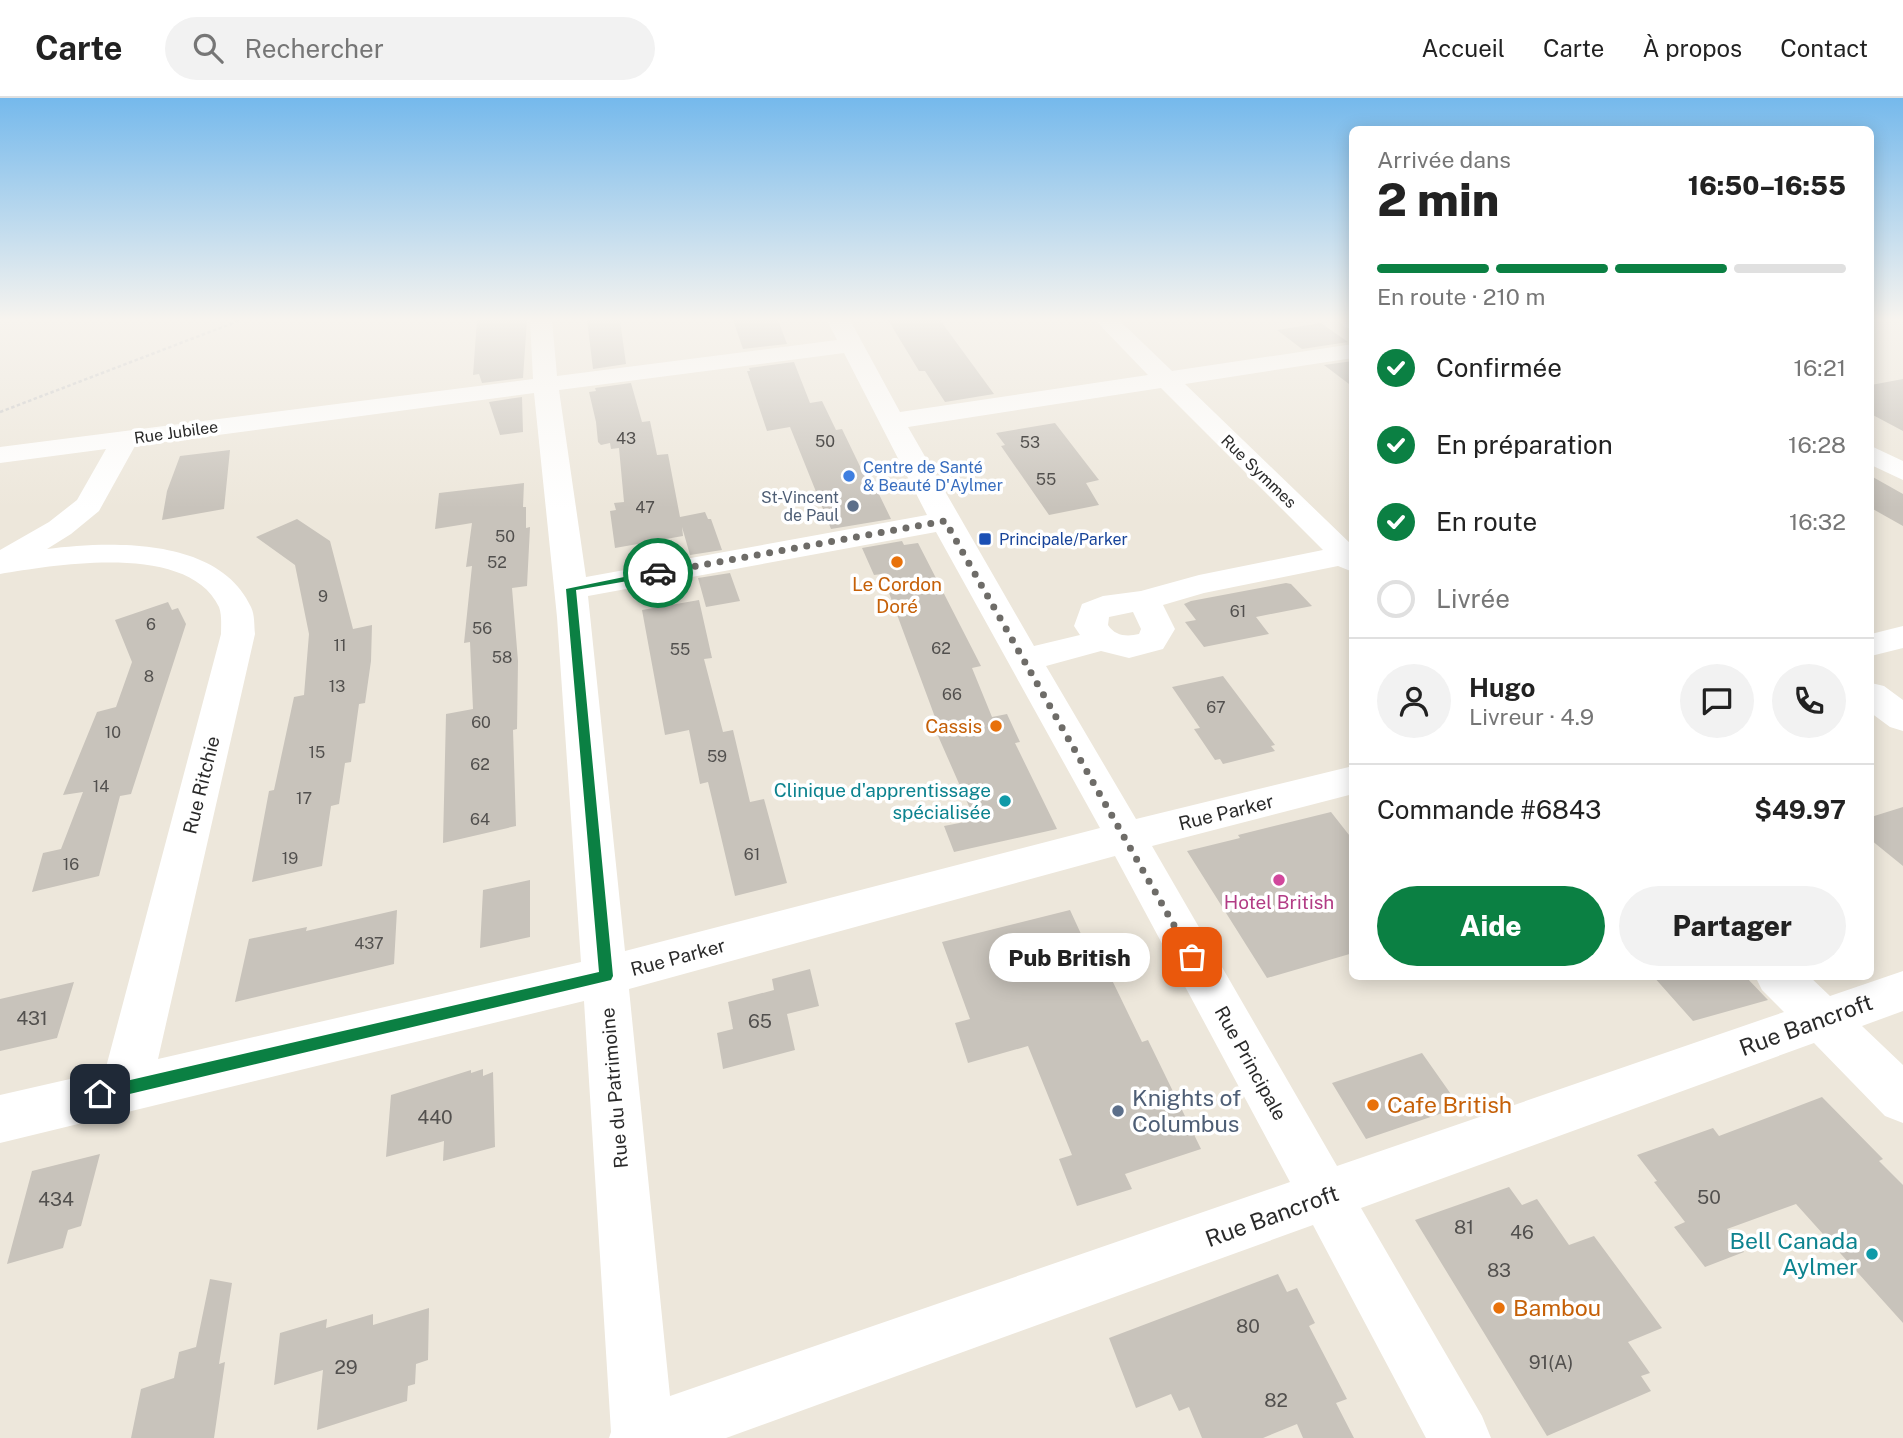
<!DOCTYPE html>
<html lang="fr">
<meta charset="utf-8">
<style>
body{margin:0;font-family:"Public Sans",sans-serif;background:#f2f2f2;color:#222;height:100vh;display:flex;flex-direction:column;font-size:26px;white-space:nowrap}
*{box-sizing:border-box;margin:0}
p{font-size:23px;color:#767676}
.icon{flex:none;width:38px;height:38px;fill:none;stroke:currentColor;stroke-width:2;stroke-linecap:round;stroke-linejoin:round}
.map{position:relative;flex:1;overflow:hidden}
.drawer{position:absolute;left:1349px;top:28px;width:525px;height:854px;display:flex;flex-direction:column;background:#fff;border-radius:10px;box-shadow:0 4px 18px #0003}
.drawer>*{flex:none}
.pin{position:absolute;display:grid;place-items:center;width:60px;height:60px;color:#fff;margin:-30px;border-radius:14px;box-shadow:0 4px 10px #0006}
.courier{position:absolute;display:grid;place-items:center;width:70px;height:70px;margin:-35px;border:5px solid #0b8043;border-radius:50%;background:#fff;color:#222;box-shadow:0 2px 9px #0007}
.bubble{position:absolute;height:49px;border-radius:24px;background:#fff;box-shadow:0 4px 18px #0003;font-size:23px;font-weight:800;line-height:49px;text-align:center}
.summary em{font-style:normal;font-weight:800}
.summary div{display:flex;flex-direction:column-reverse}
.summary{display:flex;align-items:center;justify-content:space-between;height:119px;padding:0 28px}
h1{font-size:46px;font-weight:800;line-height:52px}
.bar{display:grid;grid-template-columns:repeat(4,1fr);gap:10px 7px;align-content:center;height:84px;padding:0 28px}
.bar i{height:9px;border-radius:5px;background:#e0e0e0}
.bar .active{background:#0b8043}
.bar p{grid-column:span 4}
.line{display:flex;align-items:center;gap:18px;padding:0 28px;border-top:2px solid #e0e0e0}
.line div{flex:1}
.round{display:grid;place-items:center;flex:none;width:74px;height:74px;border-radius:37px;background:#f2f2f2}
ol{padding:0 28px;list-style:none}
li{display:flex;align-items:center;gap:21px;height:77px}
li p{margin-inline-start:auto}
li .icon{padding:7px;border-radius:50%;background:#0b8043;color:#fff;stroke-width:4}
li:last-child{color:#767676}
li i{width:38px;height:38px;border:4px solid #e0e0e0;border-radius:50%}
.cta{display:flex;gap:14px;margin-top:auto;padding:14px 28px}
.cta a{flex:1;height:80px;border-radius:42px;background:#0b8043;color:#fff;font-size:28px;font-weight:800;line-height:80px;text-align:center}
.cta a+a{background:#f2f2f2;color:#222}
header{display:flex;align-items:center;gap:42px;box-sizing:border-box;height:98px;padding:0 35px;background:#fff;border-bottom:2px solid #e0e0e0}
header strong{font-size:33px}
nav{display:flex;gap:38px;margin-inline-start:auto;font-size:24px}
.search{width:490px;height:63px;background:#f2f2f2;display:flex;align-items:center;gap:18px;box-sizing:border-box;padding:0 24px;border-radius:38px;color:#767676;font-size:26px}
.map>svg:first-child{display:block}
</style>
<header>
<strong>Carte</strong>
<div class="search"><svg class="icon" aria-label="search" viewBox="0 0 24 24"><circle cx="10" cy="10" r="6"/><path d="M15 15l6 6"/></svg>Rechercher</div>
<nav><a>Accueil</a><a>Carte</a><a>À propos</a><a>Contact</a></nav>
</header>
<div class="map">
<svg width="1903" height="1340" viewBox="0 0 1903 1340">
<rect width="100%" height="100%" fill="#ede7db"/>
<path fill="#c8c3bb" d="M477 222H527L523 280 482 285 479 276 473 277Z
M587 222H620L626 266 593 271Z
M733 222H778L787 246 743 251Z
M888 222H940L994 296 945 304 925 273H919Z
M1321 225 1348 244 1302 251 1277 232Z
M1353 263V289L1324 267Z
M794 264 810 305 822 303 836 332 842 331 869 387 874 386 891 421 831 431 790 329 767 333 747 273H750L749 270Z
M1903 281V333L1871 316V287Z
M631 285 642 324 650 323 657 357 668 356 680 419 705 414 708 421H711L722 452 690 457 682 429 683 438 615 450 610 413 616 412 614 405 624 404 619 350 611 351 610 345 601 347 598 344 596 324 589 294 596 293 595 290Z
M522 299 523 334 500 337 489 304Z
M1055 325 1099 382 1086 385 1099 407 1049 417 1001 348 1005 347 996 335Z
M230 352 224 411 162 422 167 393 180 358Z
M1871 378 1903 396V428L1871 410Z
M524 385 523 409H526V430L530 429 527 488 512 490 518 563 517 631 513 632 516 728 443 745 446 616 473 611 470 544 464 545 472 468 466 469 472 425 435 431 439 395Z
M297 421 330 443 353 531 372 527 371 563 365 605 359 606 351 664 345 665 339 706 331 708 322 768 252 784 269 693 274 692 294 599 304 597 309 536 295 467 256 439Z
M902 443 904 447 918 445 981 568 972 570 992 619 1007 616 1020 644 1015 645 1057 731 954 754 944 728 975 722 935 631 939 630 882 476 874 477 862 450Z
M730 475 740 503 706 509 698 480Z
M1286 485 1291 486 1312 508 1256 519 1269 536 1204 549 1185 524 1196 522 1184 506 1191 503Z
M699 502 712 560 704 561 723 634 733 632 750 704 764 701 787 785 735 798 708 684 700 686 689 632 665 637 642 512Z
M168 504 172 512 178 510 186 526 131 696 120 698 99 778 32 794 43 755 61 751 83 694 63 697 97 614 116 609 132 564 115 522Z
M1223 578 1275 647 1271 648 1275 653 1223 666 1220 661 1215 662 1194 631 1200 630 1172 589Z
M1903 709V768L1871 742V719Z
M1331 714 1353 742V855L1267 880 1187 753 1240 740 1238 737Z
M530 782V839L480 850 483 792Z
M397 812 394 866 235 904 249 841 307 829 306 833Z
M1070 812 1087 849 1095 847 1142 944 1148 942 1201 1051 1125 1076 1132 1091 1077 1108 1059 1061 1072 1057 1028 948 968 965 955 925 970 921 942 844Z
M810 871 819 908 787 916 795 952 723 971 717 935 733 931 728 904 774 892 772 881Z
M1653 878H1745L1768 902 1693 923Z
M74 884 57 940 0 953V901Z
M1422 955 1460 1009 1366 1041 1332 985Z
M483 971V978L493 974 495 1049 443 1063 444 1043 386 1059 391 997 471 972V975Z
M1822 999 1883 1061 1879 1063 1903 1087V1225L1796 1106 1727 1131 1744 1154 1705 1169 1674 1129 1685 1124 1654 1084 1657 1083 1637 1057 1713 1030 1719 1038Z
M100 1056 81 1128 68 1132 63 1150 7 1166 32 1073Z
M1509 1089 1522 1107 1537 1101 1569 1147 1594 1138 1662 1230 1628 1244 1650 1275 1641 1278 1651 1293 1547 1338 1415 1122Z
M1278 1176 1287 1194 1297 1190 1315 1225 1309 1228 1347 1301 1336 1305 1354 1340H1303L1297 1326 1263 1340H1202L1189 1309 1179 1313 1171 1296 1136 1310 1109 1240Z
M210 1181 232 1185 219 1266 225 1264 214 1340H131L141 1291 174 1280 179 1254 196 1249Z
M429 1210 428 1262 416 1266 415 1286 408 1288 407 1303 317 1332 323 1272 274 1287 280 1235 327 1221 326 1230 373 1216V1227Z"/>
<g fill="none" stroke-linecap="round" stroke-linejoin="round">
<path stroke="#c8c8c8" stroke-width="2.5" stroke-dasharray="3.5 2.5" stroke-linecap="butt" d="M0 314 241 222"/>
<path fill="#fff" fill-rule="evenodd" d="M530 222H552L557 278 837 242 827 222H850L900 314 1148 277 1095 222H1119L1172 273 1353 246V260L1185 286 1353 448V474L1338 468 1204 495 1163 507 1175 531 1163 551 1129 560 1101 553 1046 568 1136 721 1353 668V696L1152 748 1337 1068 1784 914 1762 892 1755 878H1809L1830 898 1903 873V913L1862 928 1903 967V1025L1885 1018 1814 945 1361 1110 1482 1318 1491 1340H1426L1313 1127 726 1340H609L611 1334 584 903 0 1045V997L105 973 221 536C221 528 222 517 219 509 188 444 56 467 0 476V452L49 424 77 402 106 351 0 365V349L533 281ZM844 255 927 417 586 479 559 292ZM1161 290 1323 452 1199 477 1141 493 1103 498 1082 506 1074 528 1080 537 1034 548 908 329ZM534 295 557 519 581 864 158 961 255 536C254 528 255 517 251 509 219 439 111 443 47 451L71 436 99 413 135 348ZM936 434 1100 730 625 853 588 498ZM1133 514 1141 531 1139 536C1127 539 1115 538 1108 527L1109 519ZM1115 758 1290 1084 670 1298 629 891Z
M1339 222H1353V231L1345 229Z
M1871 348 1903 363V382L1871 367Z
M1903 528V550L1871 558V536Z
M1871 585 1884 588 1903 602V633L1890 629 1871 615Z"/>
</g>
<linearGradient id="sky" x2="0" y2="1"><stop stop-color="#75b9ec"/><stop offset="0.54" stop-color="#f7f4ef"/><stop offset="1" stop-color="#f7f4ef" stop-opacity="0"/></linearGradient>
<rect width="1903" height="410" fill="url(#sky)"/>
<path fill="#0b8043" d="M658 472 662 473V477L576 492 613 878 611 882 100 1003 95 1001 92 996 95 991 100 989 599 874 566 491Z"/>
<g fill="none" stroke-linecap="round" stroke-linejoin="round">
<path stroke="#6e6c68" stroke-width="7" stroke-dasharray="0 12.6" d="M658 475 945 423 1192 859"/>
</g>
<circle fill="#3f7fe0" stroke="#fff" stroke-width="2.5" cx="849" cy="378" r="7"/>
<g fill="#5c6f8a" stroke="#fff" stroke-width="2.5">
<circle cx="853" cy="408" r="7"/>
<circle cx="1118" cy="1013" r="7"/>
</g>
<rect fill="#1a4fb4" stroke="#fff" stroke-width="2.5" x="978" y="434" width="14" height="14" rx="3.5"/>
<g fill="#e8710a" stroke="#fff" stroke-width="2.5">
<circle cx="897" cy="464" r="7"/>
<circle cx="996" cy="628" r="7"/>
<circle cx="1373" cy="1007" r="7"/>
<circle cx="1499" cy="1210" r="7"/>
</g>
<g fill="#0f9aa8" stroke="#fff" stroke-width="2.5">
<circle cx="1005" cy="703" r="7"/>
<circle cx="1872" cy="1156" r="7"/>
</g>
<circle fill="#d1479c" stroke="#fff" stroke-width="2.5" cx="1279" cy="782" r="7"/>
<g text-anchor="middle" stroke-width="7" stroke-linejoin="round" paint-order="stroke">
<g font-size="16" fill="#2a2a2a" stroke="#fff">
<text transform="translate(176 334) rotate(-8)" y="6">Rue Jubilee</text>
<text transform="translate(1259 373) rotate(44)" y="6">Rue Symmes</text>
</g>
<g font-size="16" fill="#52504e">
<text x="626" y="346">43</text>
<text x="825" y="349">50</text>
<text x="1030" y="350">53</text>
<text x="1046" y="387">55</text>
<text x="645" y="415">47</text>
<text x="505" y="444">50</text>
<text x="497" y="470">52</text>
<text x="323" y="504">9</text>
<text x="1238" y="519">61</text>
<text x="151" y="532">6</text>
<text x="482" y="536">56</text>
<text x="340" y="553">11</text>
<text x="941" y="556">62</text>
<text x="680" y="557">55</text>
<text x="502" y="565">58</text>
<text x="149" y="584">8</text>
<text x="337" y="594">13</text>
<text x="952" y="602">66</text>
<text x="1216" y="615">67</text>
<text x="481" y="630">60</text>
<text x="113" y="640">10</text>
<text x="317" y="660">15</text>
<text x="717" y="664">59</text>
<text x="480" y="672">62</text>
<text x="101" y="694">14</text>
<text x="304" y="706">17</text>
<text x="480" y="727">64</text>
<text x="752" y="762">61</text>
<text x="290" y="766">19</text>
<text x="71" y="772">16</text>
<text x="369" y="851">437</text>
</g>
<g font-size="16" fill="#366cbe" stroke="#fff" text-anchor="start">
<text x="863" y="375">Centre de Santé<tspan x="863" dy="18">&amp; Beauté D'Aylmer</tspan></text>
</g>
<g font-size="16" fill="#4e5e75" stroke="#fff" text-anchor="end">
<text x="839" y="405">St-Vincent<tspan x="839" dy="18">de Paul</tspan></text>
</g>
<g font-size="16" fill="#164399" stroke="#fff" text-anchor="start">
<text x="999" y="447">Principale/Parker</text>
</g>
<g font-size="19" fill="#c56008" stroke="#fff">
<text x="897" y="493">Le Cordon<tspan x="897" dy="22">Doré</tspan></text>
<text x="982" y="635" text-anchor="end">Cassis</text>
</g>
<g font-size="19" fill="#2a2a2a" stroke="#fff">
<text transform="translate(201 687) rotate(-76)" y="7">Rue Ritchie</text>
<text transform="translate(1226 714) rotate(-14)" y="7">Rue Parker</text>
<text transform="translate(678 859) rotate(-15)" y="7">Rue Parker</text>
<text transform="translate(1251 965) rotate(61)" y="7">Rue Principale</text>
<text transform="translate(614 990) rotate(-95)" y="7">Rue du Patrimoine</text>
</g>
<g font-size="19" fill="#0d838f" stroke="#fff" text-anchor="end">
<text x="991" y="699">Clinique d'apprentissage<tspan x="991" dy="22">spécialisée</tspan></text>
</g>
<g font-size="19" fill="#b23c85" stroke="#fff">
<text x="1279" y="811">Hotel British</text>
</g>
<g font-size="19" fill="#52504e">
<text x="32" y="927">431</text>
<text x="760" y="930">65</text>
<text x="435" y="1026">440</text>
<text x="1709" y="1106">50</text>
<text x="56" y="1108">434</text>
<text x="1464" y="1136">81</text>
<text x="1522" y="1141">46</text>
<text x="1499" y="1179">83</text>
<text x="1248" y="1235">80</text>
<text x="1551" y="1271">91(A)</text>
<text x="346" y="1276">29</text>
<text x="1276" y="1309">82</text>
</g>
<g font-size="23" fill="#2a2a2a" stroke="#fff">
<text transform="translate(1806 927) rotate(-20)" y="8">Rue Bancroft</text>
<text transform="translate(1272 1118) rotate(-20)" y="8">Rue Bancroft</text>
</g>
<g font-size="23" fill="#4e5e75" stroke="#fff" text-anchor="start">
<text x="1132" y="1008">Knights of<tspan x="1132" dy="26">Columbus</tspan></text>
</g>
<g font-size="23" fill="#c56008" stroke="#fff" text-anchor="start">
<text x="1387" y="1015">Cafe British</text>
<text x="1513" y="1218">Bambou</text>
</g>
<g font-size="23" fill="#0d838f" stroke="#fff" text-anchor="end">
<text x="1858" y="1151">Bell Canada<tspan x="1858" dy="26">Aylmer</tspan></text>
</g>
</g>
</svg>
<div class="pin" style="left:1192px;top:859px;background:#ea580c"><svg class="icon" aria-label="bag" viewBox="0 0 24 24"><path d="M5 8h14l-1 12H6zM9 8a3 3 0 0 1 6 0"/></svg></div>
<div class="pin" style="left:100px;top:996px;background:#1f2937"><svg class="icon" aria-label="home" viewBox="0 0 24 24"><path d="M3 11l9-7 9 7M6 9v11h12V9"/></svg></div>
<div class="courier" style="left:658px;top:475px"><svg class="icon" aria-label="car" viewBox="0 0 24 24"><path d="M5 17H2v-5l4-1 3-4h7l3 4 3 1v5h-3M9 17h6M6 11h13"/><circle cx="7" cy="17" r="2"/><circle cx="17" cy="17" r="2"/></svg></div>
<div class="bubble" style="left:989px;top:835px;width:161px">Pub British</div>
<section class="drawer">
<div class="summary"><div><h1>2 min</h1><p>Arrivée dans</p></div><em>16:50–16:55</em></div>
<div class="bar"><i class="active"></i><i class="active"></i><i class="active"></i><i></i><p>En route · 210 m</p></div>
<ol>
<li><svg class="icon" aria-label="check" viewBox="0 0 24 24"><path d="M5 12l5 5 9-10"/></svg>Confirmée<p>16:21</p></li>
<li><svg class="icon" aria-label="check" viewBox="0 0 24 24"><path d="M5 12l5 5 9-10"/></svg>En préparation<p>16:28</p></li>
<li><svg class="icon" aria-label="check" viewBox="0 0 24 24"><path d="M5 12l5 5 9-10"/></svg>En route<p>16:32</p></li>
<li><i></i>Livrée</li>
</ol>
<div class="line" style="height:126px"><a class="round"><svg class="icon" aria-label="person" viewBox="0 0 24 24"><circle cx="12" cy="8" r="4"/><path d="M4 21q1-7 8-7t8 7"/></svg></a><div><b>Hugo</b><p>Livreur · 4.9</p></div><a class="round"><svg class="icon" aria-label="chat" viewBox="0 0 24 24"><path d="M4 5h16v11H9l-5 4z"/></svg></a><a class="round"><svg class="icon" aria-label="phone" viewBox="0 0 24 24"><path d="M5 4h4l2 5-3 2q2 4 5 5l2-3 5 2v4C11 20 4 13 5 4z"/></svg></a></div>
<div class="line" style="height:91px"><div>Commande #6843</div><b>$49.97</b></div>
<div class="cta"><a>Aide</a><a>Partager</a></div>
</section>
</div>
